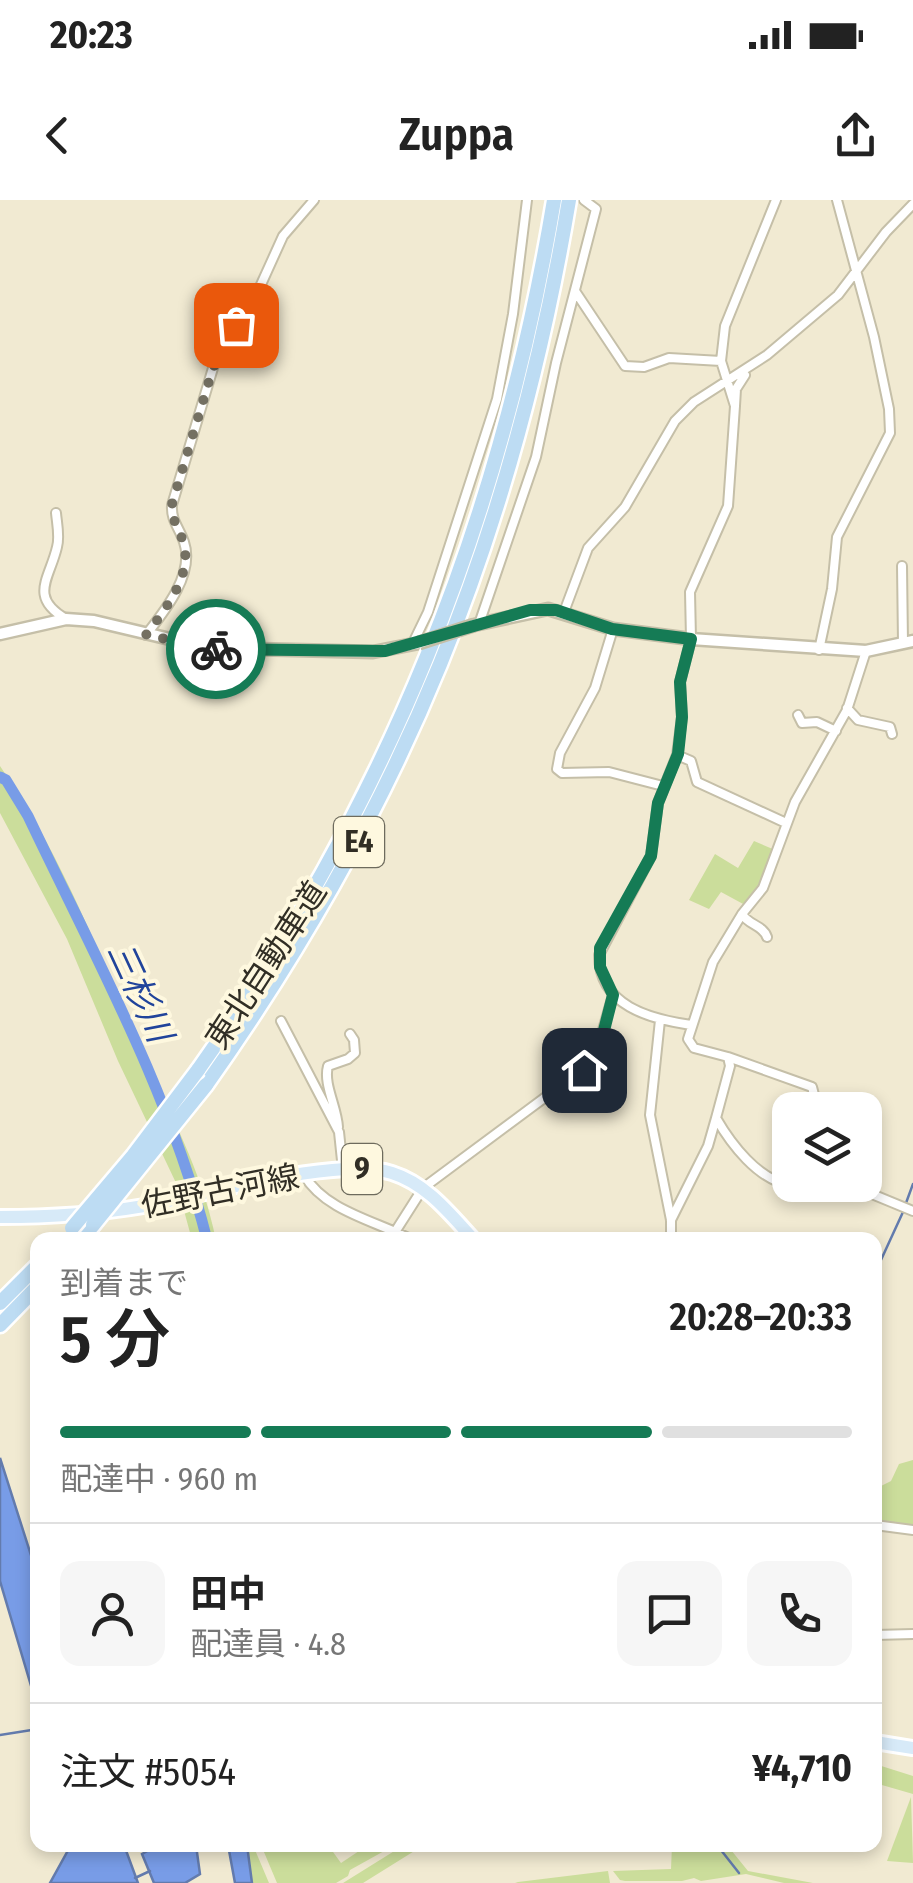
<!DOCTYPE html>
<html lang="ja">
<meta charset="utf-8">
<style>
body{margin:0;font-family:"Fira Sans Condensed","Noto Sans JP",sans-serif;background:#f6f6f6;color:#222;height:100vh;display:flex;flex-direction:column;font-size:38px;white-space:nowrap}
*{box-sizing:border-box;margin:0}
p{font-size:32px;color:#767676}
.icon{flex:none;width:55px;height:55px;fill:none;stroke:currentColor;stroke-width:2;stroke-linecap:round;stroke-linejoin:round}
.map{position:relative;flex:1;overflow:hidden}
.side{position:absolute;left:30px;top:1032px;width:852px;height:620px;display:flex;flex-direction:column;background:#fff;border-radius:20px;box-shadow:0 5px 15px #0003}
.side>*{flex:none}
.fabs{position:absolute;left:772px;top:892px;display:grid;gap:20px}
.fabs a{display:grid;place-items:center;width:110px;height:110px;border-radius:20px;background:#fff;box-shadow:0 5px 15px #0003;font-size:50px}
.pin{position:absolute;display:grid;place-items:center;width:85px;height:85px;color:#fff;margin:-42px;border-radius:20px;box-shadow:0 5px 15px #0006}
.courier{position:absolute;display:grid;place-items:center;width:100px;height:100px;margin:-50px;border:8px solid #157b55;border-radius:50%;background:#fff;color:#222;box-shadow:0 2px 12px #0007}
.summary em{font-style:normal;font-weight:600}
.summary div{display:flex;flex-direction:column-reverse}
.summary{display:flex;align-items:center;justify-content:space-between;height:170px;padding:0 30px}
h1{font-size:65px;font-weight:600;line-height:75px}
.bar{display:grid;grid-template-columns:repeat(4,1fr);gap:15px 10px;align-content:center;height:120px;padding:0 30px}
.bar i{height:12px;border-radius:8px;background:#e0e0e0}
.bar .active{background:#157b55}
.bar p{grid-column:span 4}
.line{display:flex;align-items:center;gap:25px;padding:0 30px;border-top:2px solid #e0e0e0}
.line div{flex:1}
.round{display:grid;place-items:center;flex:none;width:105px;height:105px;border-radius:20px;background:#f6f6f6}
.status{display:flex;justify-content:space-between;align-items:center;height:70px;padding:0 50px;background:#fff;direction:ltr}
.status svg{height:28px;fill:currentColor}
header{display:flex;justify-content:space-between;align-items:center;height:130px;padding:0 30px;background:#fff;font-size:45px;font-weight:600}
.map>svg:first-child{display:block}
</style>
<div class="status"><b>20:23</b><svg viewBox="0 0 49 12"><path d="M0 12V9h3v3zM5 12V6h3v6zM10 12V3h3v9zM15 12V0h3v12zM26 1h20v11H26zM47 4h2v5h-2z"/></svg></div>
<header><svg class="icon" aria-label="back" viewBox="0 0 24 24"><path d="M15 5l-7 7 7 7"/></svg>Zuppa<svg class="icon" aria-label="share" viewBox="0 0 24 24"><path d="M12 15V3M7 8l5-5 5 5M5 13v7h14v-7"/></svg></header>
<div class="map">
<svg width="913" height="1683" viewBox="0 0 913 1683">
<rect width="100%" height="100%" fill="#f1ead2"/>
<path fill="#cbdd9b" d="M0 566C63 657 96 748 140 847 169 911 202 971 216 1040H192L177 985 118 861 67 739 0 613Z
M754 641 775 650 762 685 745 705 721 692 709 709 689 700 715 654 738 668Z
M913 1260V1330L875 1320V1289L891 1281 899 1264Z
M875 1564 913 1576V1594L875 1583Z
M911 1597 913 1663 887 1661Z
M247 1645H253L269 1683H252Z
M261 1645H328L341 1663 368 1645H395L350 1670 348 1676 336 1683H277Z
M404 1645H424L363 1683H343Z
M672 1645H727L748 1671 813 1683H784L746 1674 701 1681 694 1678 682 1681H625L620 1680 613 1671 671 1669Z
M608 1671 610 1683H515L518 1682Z"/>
<path fill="#789ce7" stroke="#637bad" stroke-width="2.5" d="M0 1258 37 1374V1506L0 1381Z
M71 1645H124L138 1683H50Z
M158 1645H196L200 1674 185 1683H154L142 1654Z
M228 1645H247L252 1683H235Z"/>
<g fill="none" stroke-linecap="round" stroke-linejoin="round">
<path stroke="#637bad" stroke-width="2.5" d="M906 1003 913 984
M875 1073 903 1012
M0 1535 38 1529
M717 1645 739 1673
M135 1678 150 1671"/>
<path stroke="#789ce7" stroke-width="11" d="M0 577 6 580 28 616C93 753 170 892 207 1040"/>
<defs>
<path id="minor" d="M575 91 625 166 644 167 669 158 721 161
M745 175 736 189 735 206 721 161 725 126 776 0
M56 313C57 324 60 337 57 347 50 378 28 397 66 419
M902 366 903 443
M564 412 588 348 625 307 675 221 694 202 767 155 838 95 886 32 913 4
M479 424 536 257 556 163 596 9 584 0
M613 429 595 488 560 553 557 569 562 573 609 572 663 586
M146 435C164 412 195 374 184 342 179 327 171 321 172 305L213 168 225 140 254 100 283 36 314 0
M412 445 428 412 497 199 513 114 527 0
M819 450 832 389 837 337 890 233 889 209 874 137 837 0
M847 508 858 520 890 527 892 534
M798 515 802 523 817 522 836 531
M677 555 691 561 697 582 786 623
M742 714C748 725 763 725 767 737
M660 820 650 915 671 1020V1040
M281 821 339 932 343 970
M691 825C650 819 599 806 599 755L651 656 658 603 677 555 682 517 680 482 691 439 690 392 728 306 735 206
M728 857 812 887 818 910
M716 918 730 866 728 857 694 848 688 839 713 762 742 714 763 688 795 602 847 510 866 451
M338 927C337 907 323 884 328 866L348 859 355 853 354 840 350 834
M304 975C326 1012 377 1021 412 1040
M850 985 913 1011
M671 1020 708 946 716 918C731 944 758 980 790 985
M395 1032 423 988 594 861 613 795
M875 1325 913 1330
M875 1435 913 1434"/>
<path id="tertiary" d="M474 425 548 409 613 429 691 439 866 451 913 441
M0 434 66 419 94 421 208 448 373 452 419 443"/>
<path id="primary" d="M0 1017C48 1017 97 1014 144 1006 204 995 339 956 392 973 427 984 450 1014 474 1040
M875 1542 913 1548"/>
<path id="motorway" d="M198 870C388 602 500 324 554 0
M206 885C402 608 513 335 569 0
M81 1040 93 1025
M0 1103 38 1065
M0 1125 38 1086"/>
</defs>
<use href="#minor" stroke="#c5bfa8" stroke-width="12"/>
<use href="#tertiary" stroke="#c5bfa8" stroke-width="15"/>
<use href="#primary" stroke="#fff" stroke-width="18"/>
<use href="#motorway" stroke="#fff" stroke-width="19"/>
<use href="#minor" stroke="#fff" stroke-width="8"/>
<use href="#tertiary" stroke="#fff" stroke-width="10"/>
<use href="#primary" stroke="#d7eaf8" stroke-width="12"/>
<use href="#motorway" stroke="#bddcf3" stroke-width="14"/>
<defs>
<path id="tertiary-bridge" d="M419 443 474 425"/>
<path id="motorway-bridge" d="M93 1025 206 885
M72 1028 133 956 198 870"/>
</defs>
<use href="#tertiary-bridge" stroke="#c5bfa8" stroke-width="15" stroke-linecap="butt"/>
<use href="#motorway-bridge" stroke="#fff" stroke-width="19" stroke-linecap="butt"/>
<use href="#tertiary-bridge" stroke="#fff" stroke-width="10"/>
<use href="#motorway-bridge" stroke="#bddcf3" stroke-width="14"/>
</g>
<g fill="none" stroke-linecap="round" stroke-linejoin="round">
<path stroke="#747062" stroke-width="10" stroke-dasharray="0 18" d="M216 449 146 435C164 411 194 374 183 342 179 327 171 321 172 304L213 168 236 125"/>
<path stroke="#157b55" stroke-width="12" d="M216 449 385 451 530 410H556L612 429 691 439 680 482 682 517 678 554 658 603 651 656 600 748V767L613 795 598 854 584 870"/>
</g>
<g text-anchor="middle" stroke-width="8" stroke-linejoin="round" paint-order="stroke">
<g fill="#fef8df" stroke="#6e6b5d" stroke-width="2.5">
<rect x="334" y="617" width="50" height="50" rx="8"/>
<rect x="342" y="944" width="40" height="50" rx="8"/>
</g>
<g font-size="30" font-weight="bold" fill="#312e25">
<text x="359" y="652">E4</text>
<text x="362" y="979">9</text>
</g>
<g font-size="32" fill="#312e25" stroke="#fef8df">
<text transform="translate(266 765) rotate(-57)" y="11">東北自動車道</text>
<text transform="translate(220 991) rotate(-11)" y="11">佐野古河線</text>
</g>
<g font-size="35" font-style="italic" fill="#21449b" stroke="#fef8df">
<text transform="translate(140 792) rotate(65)" y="12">三杉川</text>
</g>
</g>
</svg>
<div class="fabs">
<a><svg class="icon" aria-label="layers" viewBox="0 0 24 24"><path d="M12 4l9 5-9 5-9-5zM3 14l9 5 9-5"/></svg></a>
</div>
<div class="pin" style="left:236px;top:125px;background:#ea580c"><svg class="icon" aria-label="bag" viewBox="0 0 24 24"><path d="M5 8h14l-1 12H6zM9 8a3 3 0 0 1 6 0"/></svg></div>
<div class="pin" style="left:584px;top:870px;background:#1f2937"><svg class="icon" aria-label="home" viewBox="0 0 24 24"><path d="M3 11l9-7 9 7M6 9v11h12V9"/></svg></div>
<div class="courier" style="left:216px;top:449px"><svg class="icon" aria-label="bike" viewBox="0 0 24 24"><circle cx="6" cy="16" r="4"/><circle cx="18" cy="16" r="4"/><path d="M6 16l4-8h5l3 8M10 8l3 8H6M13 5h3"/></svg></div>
<section class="side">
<div class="summary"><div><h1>5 分</h1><p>到着まで</p></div><em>20:28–20:33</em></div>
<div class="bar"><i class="active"></i><i class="active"></i><i class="active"></i><i></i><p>配達中 · 960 m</p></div>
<div class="line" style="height:180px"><a class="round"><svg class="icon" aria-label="person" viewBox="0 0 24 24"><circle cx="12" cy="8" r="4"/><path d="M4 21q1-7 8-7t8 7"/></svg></a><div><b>田中</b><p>配達員 · 4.8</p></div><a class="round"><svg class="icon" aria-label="chat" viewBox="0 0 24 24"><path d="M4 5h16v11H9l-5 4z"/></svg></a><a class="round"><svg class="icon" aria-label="phone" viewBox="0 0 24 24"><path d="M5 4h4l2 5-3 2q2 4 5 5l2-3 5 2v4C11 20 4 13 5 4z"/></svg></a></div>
<div class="line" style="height:130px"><div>注文 #5054</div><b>¥4,710</b></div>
</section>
</div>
